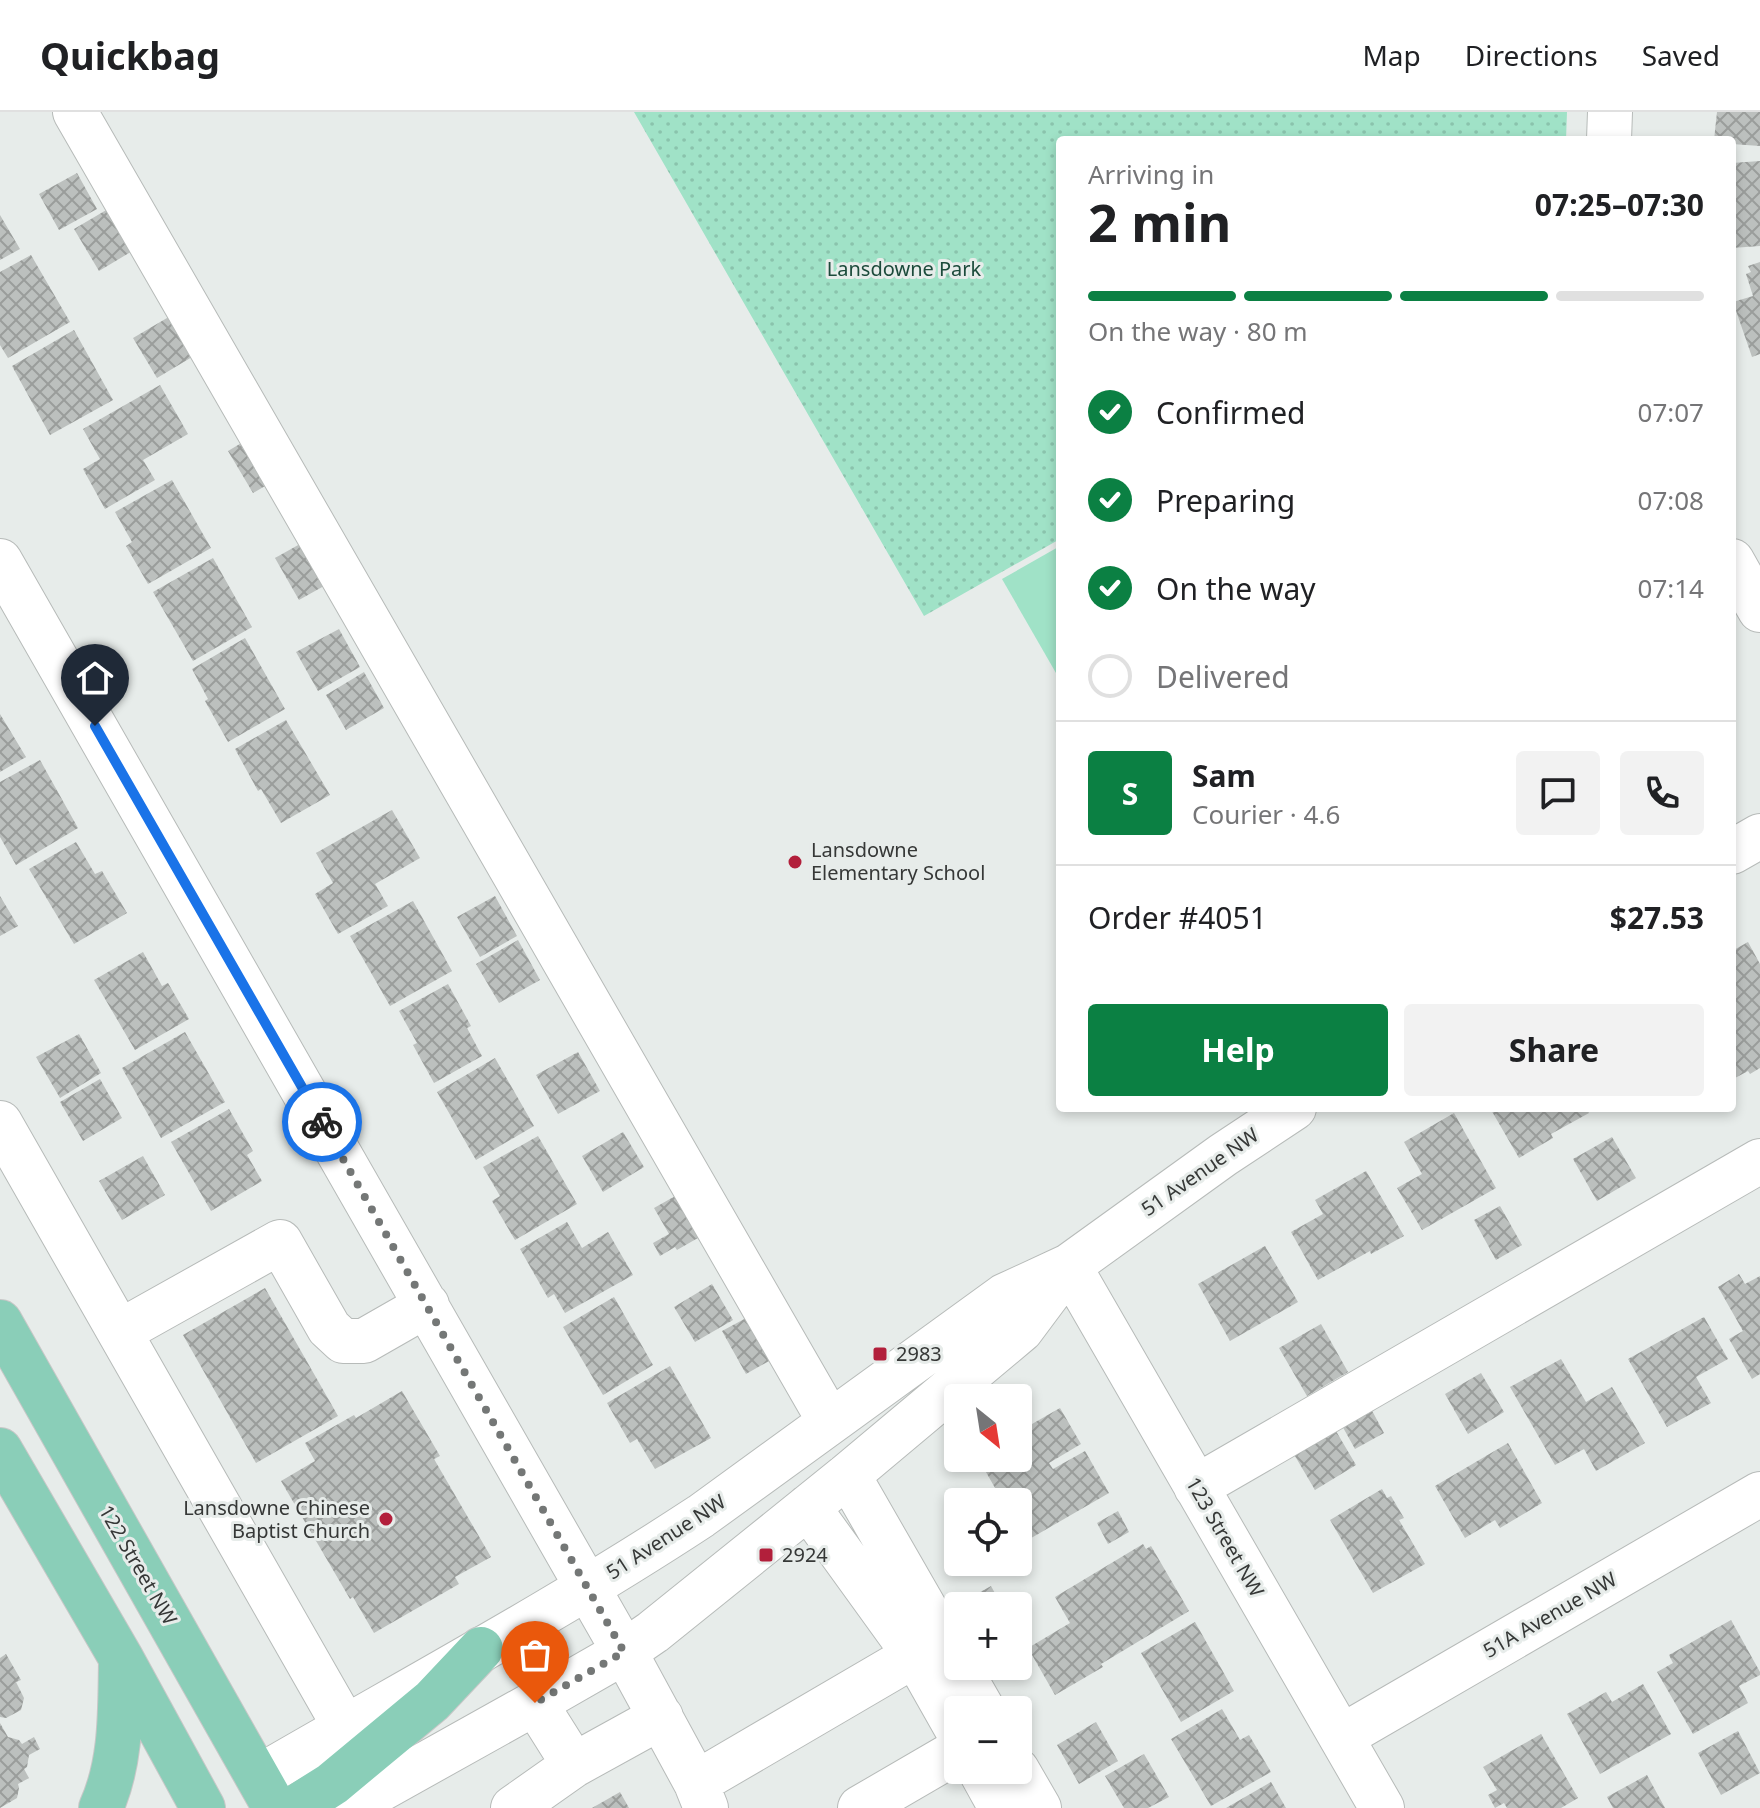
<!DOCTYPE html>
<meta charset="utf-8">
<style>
body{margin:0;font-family:"Noto Sans",sans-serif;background:#f2f2f2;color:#202124;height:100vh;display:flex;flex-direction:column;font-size:30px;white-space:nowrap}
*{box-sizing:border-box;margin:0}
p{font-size:26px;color:#757577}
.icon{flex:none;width:44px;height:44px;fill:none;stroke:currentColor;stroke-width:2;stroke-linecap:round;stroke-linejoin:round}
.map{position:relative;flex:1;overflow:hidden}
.details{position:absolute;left:1056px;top:24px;width:680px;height:976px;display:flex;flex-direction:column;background:#fff;border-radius:8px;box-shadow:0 4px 12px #0003}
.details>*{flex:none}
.needle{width:52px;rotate:150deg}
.buttons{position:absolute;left:944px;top:1272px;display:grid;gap:16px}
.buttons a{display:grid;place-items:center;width:88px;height:88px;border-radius:8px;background:#fff;box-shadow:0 4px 12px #0003;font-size:40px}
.pin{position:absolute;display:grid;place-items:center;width:68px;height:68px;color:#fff;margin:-82px -34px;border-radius:50% 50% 50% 0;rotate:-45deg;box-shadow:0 0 8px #0007}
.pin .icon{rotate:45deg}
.courier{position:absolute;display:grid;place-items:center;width:80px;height:80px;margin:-40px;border:6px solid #1a73e8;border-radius:50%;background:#fff;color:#222;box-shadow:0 2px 10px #0007}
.overview em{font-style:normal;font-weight:700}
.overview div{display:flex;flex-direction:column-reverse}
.overview{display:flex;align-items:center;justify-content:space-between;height:136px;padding:0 32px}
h1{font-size:52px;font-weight:700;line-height:60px}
.bar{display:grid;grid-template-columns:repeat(4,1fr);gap:12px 8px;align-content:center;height:96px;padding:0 32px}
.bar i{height:10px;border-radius:6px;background:#e0e0e0}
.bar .active{background:#0b8043}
.bar p{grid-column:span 4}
.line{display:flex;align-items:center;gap:20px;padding:0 32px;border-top:2px solid #e0e0e0}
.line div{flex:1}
.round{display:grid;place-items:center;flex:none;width:84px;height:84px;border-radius:8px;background:#f2f2f2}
ol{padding:0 32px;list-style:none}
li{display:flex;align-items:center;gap:24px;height:88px}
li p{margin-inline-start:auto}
li .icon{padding:8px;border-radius:50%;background:#0b8043;color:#fff;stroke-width:4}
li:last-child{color:#757577}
li i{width:44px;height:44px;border:4px solid #e0e0e0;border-radius:50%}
.primary-button{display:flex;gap:16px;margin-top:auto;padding:16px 32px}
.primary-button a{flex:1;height:92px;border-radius:8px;background:#0b8043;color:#fff;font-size:32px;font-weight:700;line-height:92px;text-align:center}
.primary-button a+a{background:#f2f2f2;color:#202124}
header{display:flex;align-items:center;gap:48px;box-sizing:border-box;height:112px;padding:0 40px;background:#fff;border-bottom:2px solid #e0e0e0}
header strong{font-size:38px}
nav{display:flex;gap:44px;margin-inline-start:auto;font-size:28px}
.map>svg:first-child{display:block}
</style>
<header>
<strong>Quickbag</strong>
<nav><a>Map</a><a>Directions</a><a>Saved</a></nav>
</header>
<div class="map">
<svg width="1760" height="1696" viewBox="0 0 1760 1696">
<defs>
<pattern id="park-dots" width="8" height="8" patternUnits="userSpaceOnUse" patternTransform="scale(2)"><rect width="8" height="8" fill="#a0e2c7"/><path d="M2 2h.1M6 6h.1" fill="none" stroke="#8ac3ac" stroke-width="1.8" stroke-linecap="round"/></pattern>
<pattern id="building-cross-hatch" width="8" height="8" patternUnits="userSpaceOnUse" patternTransform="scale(2)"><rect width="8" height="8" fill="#bcc0be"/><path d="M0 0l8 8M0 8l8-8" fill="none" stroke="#9a9d9b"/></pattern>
</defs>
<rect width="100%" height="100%" fill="#e7ecea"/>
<path fill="#a0e2c7" d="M1060 434V568L1002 467Z"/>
<path fill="url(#park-dots)" d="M634 0H1567L1566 28H1060V427L924 504Z"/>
<path fill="url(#building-cross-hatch)" d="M1717 0H1760V34L1732 32V28H1714Z
M1760 49V134L1732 136V51Z
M77 61 97 97 59 118 39 82Z
M125 87 149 129 99 159 74 117Z
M0 103 20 137 0 148Z
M31 143 70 210 8 246 0 233V160Z
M1760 150V242L1752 245 1733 190 1753 184 1746 162 1751 160 1748 154Z
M184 196 207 236 157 266 133 226Z
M74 218 113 288 50 323 12 254Z
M160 273 188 322 143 348 155 368 105 397 83 357 100 347 83 317Z
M258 321 284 363 253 381 228 339Z
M172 368 211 436 148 472 126 434 132 430 115 400Z
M316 423 340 465 299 488 275 446Z
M213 446 252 515 193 549 153 480Z
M339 517 360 555 318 579 296 540Z
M245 526 285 597 228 630 205 589 208 587 192 557Z
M364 560 384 596 346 618 326 583Z
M0 602 26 645 0 660Z
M286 608 330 683 281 711 261 677 258 679 235 637Z
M40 648 78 716 16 753 0 725V670Z
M392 698 420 746 375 772 388 794 338 822 315 782 333 771 316 741Z
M76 730 95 762 102 759 127 801 74 832 29 757Z
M0 784 18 814 0 824Z
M495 784 517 824 480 845 457 805Z
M413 789 452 859 390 894 350 824Z
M518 828 540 868 499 891 476 852Z
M1748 830 1760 852V956L1750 962 1748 959 1735 966 1732 962V897L1734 896 1732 892V839Z
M143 840 162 874 168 871 189 907 135 938 94 868Z
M448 872 471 914 467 916 482 944 434 971 413 933 417 931 399 899Z
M185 920 225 990 161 1026 122 956Z
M79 922 101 961 60 986 36 945Z
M578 940 600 979 558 1002 536 963Z
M495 946 534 1014 476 1048 437 980Z
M100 967 122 1006 83 1029 60 990Z
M1490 996H1586L1589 1001 1551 1022 1553 1026 1519 1046Z
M229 997 253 1039 247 1043 262 1069 211 1099 171 1030Z
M1454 1001 1496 1076 1422 1118 1397 1076 1422 1062 1404 1030Z
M623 1020 644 1055 603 1080 582 1044Z
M538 1024 577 1092 515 1128 492 1089 500 1084 483 1055Z
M1612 1025 1636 1066 1597 1089 1573 1047Z
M143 1044 165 1083 122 1108 99 1069Z
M1366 1059 1404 1124 1371 1142 1370 1139 1318 1168 1291 1120 1323 1102 1315 1088Z
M693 1074 717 1115 677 1138 675 1135 660 1144 653 1131 669 1122 654 1096Z
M1500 1094 1522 1133 1496 1148 1474 1108Z
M567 1110 582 1136 608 1120 633 1163 565 1201 554 1182 548 1186 520 1137Z
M1265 1134 1298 1190 1230 1229 1198 1172Z
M1739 1162 1745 1172 1760 1164V1262L1752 1267 1729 1227 1743 1219 1718 1175Z
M712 1172 733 1208 695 1230 674 1195Z
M265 1176 338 1304 256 1351 183 1223Z
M614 1185 653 1253 603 1283 563 1215Z
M761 1198 785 1240 746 1262 722 1219Z
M1704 1205 1728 1247 1696 1265 1711 1291 1667 1315 1628 1247Z
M1321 1212 1348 1260 1307 1284 1279 1236Z
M1561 1247 1586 1290 1612 1275 1645 1331 1596 1359 1584 1337 1555 1353 1510 1275Z
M670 1254 711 1326 655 1357 637 1327 630 1331 607 1291Z
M1481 1261 1504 1300 1468 1322 1445 1282Z
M402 1279 440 1344 434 1347 491 1445 455 1465 459 1472 374 1521 353 1485 350 1487 281 1369 315 1349 305 1331 354 1303 356 1306Z
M1369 1293 1384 1321 1355 1337 1340 1310Z
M1060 1296 1081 1332 1049 1351 1053 1357 1085 1339 1109 1381 1026 1429 1018 1416V1390H1003L978 1346H1018V1320Z
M1333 1314 1356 1353 1315 1378 1292 1339Z
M1508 1331 1542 1391 1500 1416 1495 1408 1465 1426 1435 1374Z
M1382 1377 1387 1386 1391 1384 1404 1406 1399 1408 1425 1452 1373 1481 1330 1408Z
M1118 1399 1129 1420 1108 1432 1097 1411Z
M1143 1432 1146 1437 1151 1434 1189 1499 1101 1552 1103 1555 1055 1583 1028 1536 1070 1511 1055 1485Z
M991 1474 1002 1494H982L975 1483Z
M1731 1508 1760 1560V1563L1739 1574 1748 1591 1693 1622 1657 1560 1673 1551 1669 1543Z
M1195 1510 1234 1579 1181 1610 1141 1541Z
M6 1542 21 1568 16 1570 24 1586 21 1598 6 1606 0 1605V1546Z
M1643 1572 1671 1622 1600 1662 1567 1602 1606 1580 1612 1590Z
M1222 1597 1240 1628 1249 1623 1271 1660 1211 1694 1171 1627Z
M1096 1610 1118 1649 1079 1672 1057 1633Z
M0 1611 8 1625 19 1628 22 1632 34 1625 40 1637 29 1643 27 1655 24 1657 29 1666 18 1672 19 1676 17 1686 0 1696Z
M1738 1619 1760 1661 1721 1683 1698 1641Z
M1541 1622 1578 1686 1561 1696H1507L1504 1691 1495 1696 1488 1683 1497 1678 1483 1655Z
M1144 1642 1169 1685 1148 1696H1124L1105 1664Z
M1647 1663 1665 1696H1613L1607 1685Z
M1271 1670 1286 1696H1226Z
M620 1680 629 1696H592Z"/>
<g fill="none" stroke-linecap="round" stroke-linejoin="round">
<defs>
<path id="minor" d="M75 0 830 1310
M1609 28 1610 0
M0 449 634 1557 696 1671 706 1696
M1732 449 1760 498
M1732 740 1760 724
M0 1011 345 1615
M1069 1154 1382 1696
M121 1219 280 1130 329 1216 343 1229H364L427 1193
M848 1363 983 1598
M1196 1375 1760 1049
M808 1395 915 1543 958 1619
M535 1591 574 1653 661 1605
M1341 1625 1760 1382
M980 1658 1001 1696
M1017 1658 1039 1696
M259 1665C407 1579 558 1498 701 1404L1004 1184 1069 1154 1223 1043 1294 996
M696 1671 915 1543
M347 1696 535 1591 624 1540 653 1520 848 1363 1021 1218 1065 1159
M513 1696 574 1653
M860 1696 958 1639"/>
<path id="major" d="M0 1210 275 1696
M0 1338 121 1546 203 1696
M101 1696C122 1649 120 1599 121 1549
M294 1696 332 1672 432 1589 481 1537"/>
</defs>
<use href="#minor" stroke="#b7bbb9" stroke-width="46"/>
<use href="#major" stroke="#c7c7c7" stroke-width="46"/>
<use href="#minor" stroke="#fff" stroke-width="44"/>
<use href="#major" stroke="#8aceb8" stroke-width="44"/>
</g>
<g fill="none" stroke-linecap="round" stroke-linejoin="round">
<path stroke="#747776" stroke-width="8" stroke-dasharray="0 14.4" d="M322 1010 624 1540 535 1591"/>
<path stroke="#1a73e8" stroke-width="10" d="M95 614 322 1010"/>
</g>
<g fill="#b21f3b" stroke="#e7ecea" stroke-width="3">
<circle cx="795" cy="750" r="8"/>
<rect x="872" y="1234" width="16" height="16" rx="4"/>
<circle cx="386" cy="1407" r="8"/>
<rect x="758" y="1435" width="16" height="16" rx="4"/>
</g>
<g text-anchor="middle" stroke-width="6" stroke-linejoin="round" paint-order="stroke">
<g font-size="20" fill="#1c4b3b" stroke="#e7ecea">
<text x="904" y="164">Lansdowne Park</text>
</g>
<g font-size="20" fill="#363837" stroke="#e7ecea" text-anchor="start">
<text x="811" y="745">Lansdowne<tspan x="811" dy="23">Elementary School</tspan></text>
<text x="896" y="1249">2983</text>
<text x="370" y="1403" text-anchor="end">Lansdowne Chinese<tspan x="370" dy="23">Baptist Church</tspan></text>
<text x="782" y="1450">2924</text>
</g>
<g font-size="20" fill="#363837" stroke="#e7ecea">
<text transform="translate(1200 1060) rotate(-35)" y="7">51 Avenue NW</text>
<text transform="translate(666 1425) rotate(-33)" y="7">51 Avenue NW</text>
<text transform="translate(1225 1425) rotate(60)" y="7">123 Street NW</text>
<text transform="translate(138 1453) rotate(60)" y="7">122 Street NW</text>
<text transform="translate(1550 1503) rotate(-30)" y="7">51A Avenue NW</text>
</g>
</g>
</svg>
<div class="buttons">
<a><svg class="needle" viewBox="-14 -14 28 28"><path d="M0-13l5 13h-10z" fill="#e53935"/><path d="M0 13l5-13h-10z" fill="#757577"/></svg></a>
<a><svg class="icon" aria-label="locate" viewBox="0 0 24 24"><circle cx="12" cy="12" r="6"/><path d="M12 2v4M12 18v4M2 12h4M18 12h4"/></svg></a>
<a>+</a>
<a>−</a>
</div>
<div class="pin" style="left:535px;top:1591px;background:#ea580c"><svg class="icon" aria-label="bag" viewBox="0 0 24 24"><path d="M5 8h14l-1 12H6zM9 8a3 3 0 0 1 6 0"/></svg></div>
<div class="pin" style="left:95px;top:614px;background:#1f2937"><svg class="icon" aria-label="home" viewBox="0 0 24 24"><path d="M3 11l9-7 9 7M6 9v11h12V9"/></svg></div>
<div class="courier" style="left:322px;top:1010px"><svg class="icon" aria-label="bike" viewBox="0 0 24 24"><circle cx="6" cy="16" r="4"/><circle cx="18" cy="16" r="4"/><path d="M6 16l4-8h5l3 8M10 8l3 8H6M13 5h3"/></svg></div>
<section class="details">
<div class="overview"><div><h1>2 min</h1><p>Arriving in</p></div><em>07:25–07:30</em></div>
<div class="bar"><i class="active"></i><i class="active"></i><i class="active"></i><i></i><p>On the way · 80 m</p></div>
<ol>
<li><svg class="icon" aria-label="check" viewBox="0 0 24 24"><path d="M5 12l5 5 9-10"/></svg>Confirmed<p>07:07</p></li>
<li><svg class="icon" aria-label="check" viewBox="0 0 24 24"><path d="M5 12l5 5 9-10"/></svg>Preparing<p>07:08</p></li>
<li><svg class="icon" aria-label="check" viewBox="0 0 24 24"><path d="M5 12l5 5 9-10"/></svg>On the way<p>07:14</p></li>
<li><i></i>Delivered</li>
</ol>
<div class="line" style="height:144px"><b class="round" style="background:#0b8043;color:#fff">S</b><div><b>Sam</b><p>Courier · 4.6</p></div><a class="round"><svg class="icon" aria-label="chat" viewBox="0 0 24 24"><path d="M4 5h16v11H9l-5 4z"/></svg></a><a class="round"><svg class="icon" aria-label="phone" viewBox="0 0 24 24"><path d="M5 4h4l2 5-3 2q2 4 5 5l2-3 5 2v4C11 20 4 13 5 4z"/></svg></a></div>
<div class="line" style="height:104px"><div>Order #4051</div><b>$27.53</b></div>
<div class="primary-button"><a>Help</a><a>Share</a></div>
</section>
</div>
